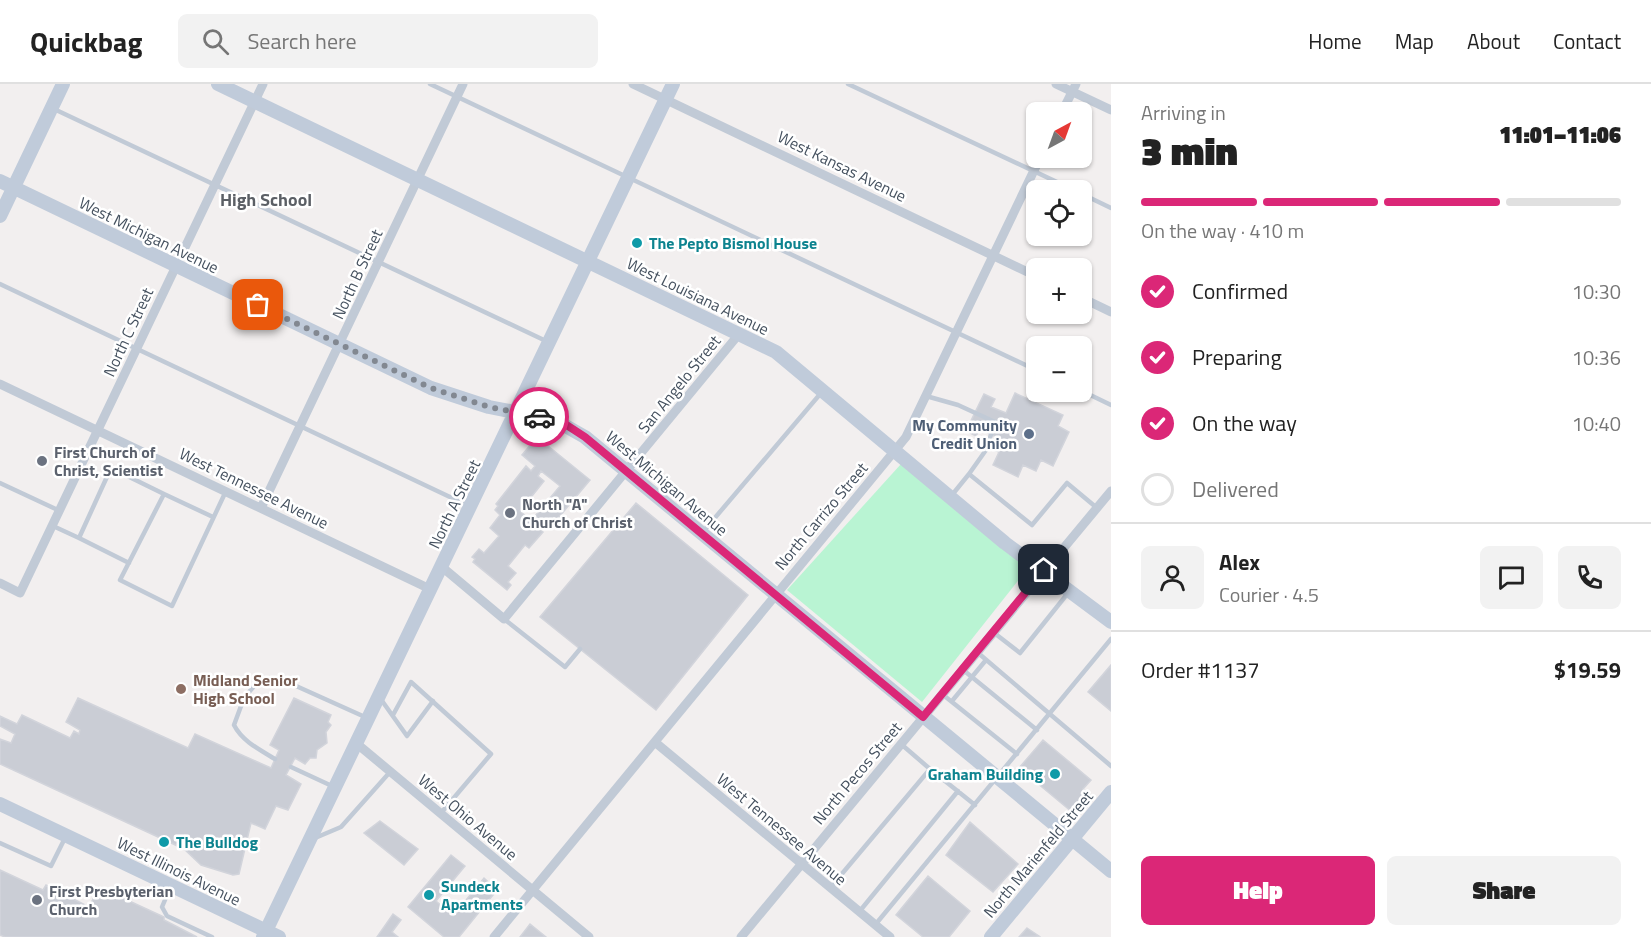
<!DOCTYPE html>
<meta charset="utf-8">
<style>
body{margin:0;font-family:"Titillium Web",sans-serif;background:#f2f2f2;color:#222;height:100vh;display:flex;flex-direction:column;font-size:22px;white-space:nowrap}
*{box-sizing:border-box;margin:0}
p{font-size:20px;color:#767676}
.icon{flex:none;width:33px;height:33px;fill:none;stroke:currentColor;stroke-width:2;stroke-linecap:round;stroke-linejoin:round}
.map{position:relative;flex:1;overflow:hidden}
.panel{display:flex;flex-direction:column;background:#fff;width:540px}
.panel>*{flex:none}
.needle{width:39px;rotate:41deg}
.buttons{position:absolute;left:1026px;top:18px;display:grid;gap:12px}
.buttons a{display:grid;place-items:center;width:66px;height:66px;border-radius:9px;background:#fff;box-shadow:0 2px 4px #0004;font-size:30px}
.pin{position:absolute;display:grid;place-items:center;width:51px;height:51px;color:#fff;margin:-26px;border-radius:12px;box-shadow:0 3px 9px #0006}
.courier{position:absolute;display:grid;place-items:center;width:60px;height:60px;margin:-30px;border:4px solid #db2777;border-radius:50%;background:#fff;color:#222;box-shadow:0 2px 8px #0007}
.summary em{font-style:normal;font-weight:800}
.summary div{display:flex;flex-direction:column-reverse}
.summary{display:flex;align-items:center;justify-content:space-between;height:102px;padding:0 30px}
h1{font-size:39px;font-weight:800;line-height:45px}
.bar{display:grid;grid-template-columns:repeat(4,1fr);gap:9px 6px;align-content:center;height:72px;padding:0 30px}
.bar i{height:8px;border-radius:4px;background:#e0e0e0}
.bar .current{background:#db2777}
.bar p{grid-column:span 4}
.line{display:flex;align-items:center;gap:15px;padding:0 30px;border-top:2px solid #e0e0e0}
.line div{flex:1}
.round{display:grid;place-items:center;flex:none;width:63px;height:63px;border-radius:9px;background:#f2f2f2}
ol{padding:0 30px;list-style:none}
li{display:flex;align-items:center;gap:18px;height:66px}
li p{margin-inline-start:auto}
li .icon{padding:6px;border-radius:50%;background:#db2777;color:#fff;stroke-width:4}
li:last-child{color:#767676}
li i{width:33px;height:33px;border:3px solid #e0e0e0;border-radius:50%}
.button{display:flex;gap:12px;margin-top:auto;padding:12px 30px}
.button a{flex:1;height:69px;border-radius:9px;background:#db2777;color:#fff;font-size:24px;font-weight:800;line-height:69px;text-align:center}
.button a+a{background:#f2f2f2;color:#222}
header{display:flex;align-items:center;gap:36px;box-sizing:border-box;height:84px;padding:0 30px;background:#fff;border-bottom:2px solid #e0e0e0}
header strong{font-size:28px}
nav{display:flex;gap:33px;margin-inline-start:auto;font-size:21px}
.search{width:420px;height:54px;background:#f2f2f2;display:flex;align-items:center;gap:15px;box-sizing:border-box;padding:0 21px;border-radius:9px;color:#767676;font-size:22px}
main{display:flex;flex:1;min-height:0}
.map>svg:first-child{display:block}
</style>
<header>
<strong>Quickbag</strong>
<div class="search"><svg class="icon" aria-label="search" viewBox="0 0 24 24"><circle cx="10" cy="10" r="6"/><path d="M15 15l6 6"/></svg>Search here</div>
<nav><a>Home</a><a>Map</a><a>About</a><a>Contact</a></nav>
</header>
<main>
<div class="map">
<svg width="1111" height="853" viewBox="0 0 1111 853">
<rect width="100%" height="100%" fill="#f2efef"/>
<path fill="#b9f4d3" d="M901 380 1028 484 922 618 787 506Z"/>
<path fill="#cacdd5" stroke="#d2d4db" stroke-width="1.5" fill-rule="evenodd" d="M1015 309 1063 331 1058 342 1069 348 1053 382 1041 376 1036 387 1023 381 1018 393 993 381 999 368 991 365 996 353 980 345 976 352 966 347 984 310 995 315 991 323 1006 329Z
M537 353 590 396 549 445 540 437 536 442 543 448 529 464 525 461 508 482 516 489 508 498 511 501 507 506 473 478 475 475 472 473 479 465 484 469 499 452 490 444 500 431 495 426 498 422 496 420 526 382 531 387 535 382 522 371ZM541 387 560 402 531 437 520 427 544 397 538 392Z
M636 419 748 511 656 626 540 533Z
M1111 581V627L1088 608Z
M78 614 188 664 195 650 271 684 279 666 270 661 294 614 331 631 328 638 331 641 326 648 327 659 317 666 316 674H310L305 680 295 674 286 691 301 700 288 726 276 722 265 745 251 739 239 790 233 791 201 781 184 765 0 680V655L11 659 15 650 0 642V632L17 640 22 631 70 654 74 647 79 650 80 646 66 638Z
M1043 656 1091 696 1083 705 1094 714 1086 724 1079 719 1072 728 1019 684Z
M380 737 418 765 404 781 364 749Z
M970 738 1018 780 993 808 946 771Z
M451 771 465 782 436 817 453 832 484 794 497 806 459 853H444L408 823Z
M0 786 43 806 46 801 89 823 99 803 164 833V836L197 853H5L0 851Z
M928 792 970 827 949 853H923L896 831Z
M393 830 401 836 392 848 398 853H377Z
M530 840 546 853H520Z
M1027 844 1039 852 1019 853Z"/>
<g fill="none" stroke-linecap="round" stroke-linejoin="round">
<path stroke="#c1cad6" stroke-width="4.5" d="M430 0 1036 286
M848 0 1074 106
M54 25 546 257
M1082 110 1111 124
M0 200 469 422
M1082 307 1111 321
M926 312 958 321 995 338 986 366 969 390
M0 399 60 427
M164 410 213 433
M952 411 969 390 1032 441 1067 399 1097 424
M53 442 79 454 111 384 164 410 120 496 172 522 226 407
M702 449 821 309
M79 454 129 479
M504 535 565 583 580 565
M993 548 1020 569 1068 509
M977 568 1111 682
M962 585 1037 646
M942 610 1017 670
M380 614 407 652 433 617
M952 617 986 576
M393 631 411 598 491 670 441 729
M901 660 930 685
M275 675C260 666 242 657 234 641L244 614 260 595 285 597 365 633
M291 683 332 702
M315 754 341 743 390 688
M0 759 51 782 65 754
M170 804 162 823 167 832 212 853
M830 804 930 685 975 721
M859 828 958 707
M875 841 1111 555"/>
<path stroke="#c1cad6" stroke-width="9" d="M633 0 1036 192
M1056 0 1111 26
M1062 28 1076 0
M1082 214 1111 228
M0 300 430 505
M261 424 463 0
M442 483 504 535 739 250
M0 499 20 509 263 0
M356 659 589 853
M656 659 890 853
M494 853 906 353 1040 74
M741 853 1111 407"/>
<path stroke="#c0cbda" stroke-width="14" d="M218 0 776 268 1005 459 1111 538
M0 97 431 304 489 323 555 336 585 353 1111 787
M0 132 63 0
M0 720 279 853
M263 853 673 0
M991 853 1111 708"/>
</g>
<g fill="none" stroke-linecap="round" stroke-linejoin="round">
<path stroke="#828891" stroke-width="6" stroke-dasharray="0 10.8" d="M258 221 431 304 489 323 539 333"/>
<path stroke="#db2777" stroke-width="8" d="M539 333 565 340 585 353 923 633 1044 486"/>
</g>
<g fill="#0f9aa8" stroke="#fff" stroke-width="2">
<circle cx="637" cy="159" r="6"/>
<circle cx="1055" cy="690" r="6"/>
<circle cx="164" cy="758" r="6"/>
<circle cx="429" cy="811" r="6"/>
</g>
<circle fill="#5c6f8a" stroke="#fff" stroke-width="2" cx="1029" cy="350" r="6"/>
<g fill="#6b7280" stroke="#fff" stroke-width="2">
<circle cx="42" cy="377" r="6"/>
<circle cx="510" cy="429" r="6"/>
<circle cx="37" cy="816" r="6"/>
</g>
<circle fill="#8d6e63" stroke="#fff" stroke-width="2" cx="181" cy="605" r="6"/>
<g text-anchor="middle" stroke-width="5" stroke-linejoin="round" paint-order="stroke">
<g font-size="16" fill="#45515f" stroke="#fff">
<text transform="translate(842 82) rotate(26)" y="6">West Kansas Avenue</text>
<text transform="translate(149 151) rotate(26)" y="6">West Michigan Avenue</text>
<text transform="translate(357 190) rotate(-65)" y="6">North B Street</text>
<text transform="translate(698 212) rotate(26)" y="6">West Louisiana Avenue</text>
<text transform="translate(128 248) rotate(-65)" y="6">North C Street</text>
<text transform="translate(679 300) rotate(-51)" y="6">San Angelo Street</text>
<text transform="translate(667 399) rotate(40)" y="6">West Michigan Avenue</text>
<text transform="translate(254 404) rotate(26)" y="6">West Tennessee Avenue</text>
<text transform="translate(454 420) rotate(-64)" y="6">North A Street</text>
<text transform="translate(821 432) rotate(-50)" y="6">North Carrizo Street</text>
<text transform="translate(857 689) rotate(-50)" y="6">North Pecos Street</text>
<text transform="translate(468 733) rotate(40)" y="6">West Ohio Avenue</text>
<text transform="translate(782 745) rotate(40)" y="6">West Tennessee Avenue</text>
<text transform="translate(1038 770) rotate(-50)" y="6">North Marienfeld Street</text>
<text transform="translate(179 787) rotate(26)" y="6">West Illinois Avenue</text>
</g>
<g font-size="16" font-weight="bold" fill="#0d838f" stroke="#fff" text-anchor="start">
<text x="649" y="165">The Pepto Bismol House</text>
<text x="1043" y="696" text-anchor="end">Graham Building</text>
<text x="176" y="764">The Bulldog</text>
<text x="441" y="808">Sundeck<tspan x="441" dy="18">Apartments</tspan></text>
</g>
<g font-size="16" font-weight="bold" fill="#4e5e75" stroke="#fff" text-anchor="end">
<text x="1017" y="347">My Community<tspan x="1017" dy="18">Credit Union</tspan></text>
</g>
<g font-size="16" font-weight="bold" fill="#5b616d" stroke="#fff" text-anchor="start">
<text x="54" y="374">First Church of<tspan x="54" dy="18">Christ, Scientist</tspan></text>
<text x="522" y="426">North "A"<tspan x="522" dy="18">Church of Christ</tspan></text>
<text x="49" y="813">First Presbyterian<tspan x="49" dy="18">Church</tspan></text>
</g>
<g font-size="16" font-weight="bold" fill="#785e54" stroke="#fff" text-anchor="start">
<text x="193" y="602">Midland Senior<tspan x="193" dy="18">High School</tspan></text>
</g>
<g font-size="18" font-weight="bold" fill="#5b5f65" stroke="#fff">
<text x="266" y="122">High School</text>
</g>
</g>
</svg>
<div class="buttons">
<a><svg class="needle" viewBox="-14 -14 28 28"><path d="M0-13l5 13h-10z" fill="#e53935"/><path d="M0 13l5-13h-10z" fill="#767676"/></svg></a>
<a><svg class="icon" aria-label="locate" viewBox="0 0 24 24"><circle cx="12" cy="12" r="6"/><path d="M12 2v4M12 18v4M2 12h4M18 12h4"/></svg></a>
<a>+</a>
<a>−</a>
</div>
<div class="pin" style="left:258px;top:221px;background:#ea580c"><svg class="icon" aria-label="bag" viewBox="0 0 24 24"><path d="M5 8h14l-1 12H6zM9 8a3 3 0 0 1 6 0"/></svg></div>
<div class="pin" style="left:1044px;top:486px;background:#1f2937"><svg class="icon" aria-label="home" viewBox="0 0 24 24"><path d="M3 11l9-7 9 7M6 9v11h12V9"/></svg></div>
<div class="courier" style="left:539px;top:333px"><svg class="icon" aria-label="car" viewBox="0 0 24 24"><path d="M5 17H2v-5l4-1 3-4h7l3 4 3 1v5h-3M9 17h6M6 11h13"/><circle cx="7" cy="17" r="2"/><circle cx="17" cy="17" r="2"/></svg></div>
</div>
<section class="panel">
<div class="summary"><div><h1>3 min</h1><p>Arriving in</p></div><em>11:01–11:06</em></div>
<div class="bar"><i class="current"></i><i class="current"></i><i class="current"></i><i></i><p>On the way · 410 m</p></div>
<ol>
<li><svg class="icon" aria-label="check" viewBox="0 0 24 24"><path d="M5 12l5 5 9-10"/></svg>Confirmed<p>10:30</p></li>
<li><svg class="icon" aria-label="check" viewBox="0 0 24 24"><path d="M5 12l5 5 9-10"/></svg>Preparing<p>10:36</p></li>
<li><svg class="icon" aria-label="check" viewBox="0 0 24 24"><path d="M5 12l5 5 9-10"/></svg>On the way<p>10:40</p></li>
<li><i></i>Delivered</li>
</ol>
<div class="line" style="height:108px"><a class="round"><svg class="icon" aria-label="person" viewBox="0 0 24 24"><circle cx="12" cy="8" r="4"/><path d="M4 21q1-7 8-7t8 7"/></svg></a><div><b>Alex</b><p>Courier · 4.5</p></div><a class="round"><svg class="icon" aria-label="chat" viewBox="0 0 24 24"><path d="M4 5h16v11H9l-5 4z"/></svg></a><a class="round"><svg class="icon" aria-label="phone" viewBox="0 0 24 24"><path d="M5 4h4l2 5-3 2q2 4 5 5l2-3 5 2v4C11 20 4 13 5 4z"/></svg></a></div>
<div class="line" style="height:78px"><div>Order #1137</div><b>$19.59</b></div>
<div class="button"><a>Help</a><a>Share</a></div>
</section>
</main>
